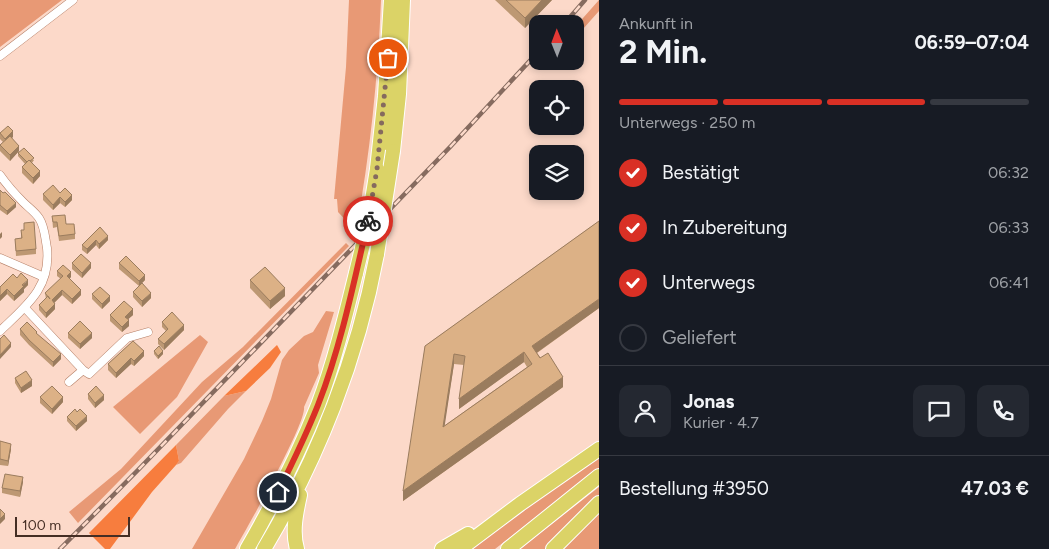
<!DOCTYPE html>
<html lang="de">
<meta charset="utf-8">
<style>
body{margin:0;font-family:Figtree,sans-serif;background:#242831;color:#f1f3f6;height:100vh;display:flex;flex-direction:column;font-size:19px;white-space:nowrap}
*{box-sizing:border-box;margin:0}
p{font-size:16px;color:#9ea1a6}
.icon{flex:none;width:28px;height:28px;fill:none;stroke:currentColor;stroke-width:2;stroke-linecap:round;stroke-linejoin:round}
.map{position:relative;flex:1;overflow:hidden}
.side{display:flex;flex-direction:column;background:#171b24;width:450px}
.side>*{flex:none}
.needle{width:32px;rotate:359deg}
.fabs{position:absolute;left:529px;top:15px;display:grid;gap:10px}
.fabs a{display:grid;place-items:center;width:55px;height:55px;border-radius:10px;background:#171b24;box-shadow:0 2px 8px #0003;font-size:25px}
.scale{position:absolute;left:15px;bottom:12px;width:115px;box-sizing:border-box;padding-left:5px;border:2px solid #452e24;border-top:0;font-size:14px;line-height:18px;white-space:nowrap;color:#452e24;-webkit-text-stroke:4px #fcd9c9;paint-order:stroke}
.pin{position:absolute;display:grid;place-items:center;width:42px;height:42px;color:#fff;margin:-21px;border:2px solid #fff;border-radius:50%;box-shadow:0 1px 5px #0007}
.courier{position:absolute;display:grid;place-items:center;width:50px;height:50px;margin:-25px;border:4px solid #d93025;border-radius:50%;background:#fff;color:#222;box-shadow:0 1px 6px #0007}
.summary em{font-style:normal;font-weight:700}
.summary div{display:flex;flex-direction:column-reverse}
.summary{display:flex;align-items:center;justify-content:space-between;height:85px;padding:0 20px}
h1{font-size:32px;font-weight:700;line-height:38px}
.bar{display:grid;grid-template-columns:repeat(4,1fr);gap:8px 5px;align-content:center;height:60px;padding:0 20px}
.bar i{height:6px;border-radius:4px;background:#363941}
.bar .active{background:#d93025}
.bar p{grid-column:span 4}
.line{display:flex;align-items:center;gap:12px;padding:0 20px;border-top:1px solid #363941}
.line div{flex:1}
.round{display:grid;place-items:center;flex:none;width:52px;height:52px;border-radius:10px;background:#242831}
ol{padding:0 20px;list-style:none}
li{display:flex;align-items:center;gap:15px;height:55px}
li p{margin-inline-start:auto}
li .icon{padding:5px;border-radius:50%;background:#d93025;color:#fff;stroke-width:4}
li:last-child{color:#9ea1a6}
li i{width:28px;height:28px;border:2px solid #363941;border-radius:50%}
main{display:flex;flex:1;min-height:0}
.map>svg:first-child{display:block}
</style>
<main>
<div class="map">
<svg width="599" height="549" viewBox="0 0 599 549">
<rect width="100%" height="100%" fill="#fcd9c9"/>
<path fill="#e89975" d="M0 0H62L0 47Z
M349 0H381C378 78 370 154 356 231L338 212 337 199H334L346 67Z
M599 0V11L575 38V27Z
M346 243 349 246 78 523 69 512 121 469 202 382 243 347Z
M326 311 334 312 318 365 319 373 304 407C307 422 246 530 235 549H192L244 459 262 421 271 399 282 360 289 350 304 336 313 332Z
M200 335 208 342 177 397 140 434 113 407Z
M246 391 228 409 181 463 176 465 179 461 176 445 224 396Z
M599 456V468L495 549H470Z
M599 487V497L546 549H520Z
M599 509V549H559Z"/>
<path fill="#f77d3e" d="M277 345 281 352 270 368 246 391 224 396Z
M176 445 179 461 176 465 152 492 110 549H105L89 533Z"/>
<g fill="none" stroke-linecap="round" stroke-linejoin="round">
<defs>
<path id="minor" d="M0 56 73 0
M0 175C7 185 14 193 23 202 28 207 35 212 39 218 45 227 45 238 47 248 51 288 26 306 0 331
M0 258 44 277
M25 308 83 370 69 382
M83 370 89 374 127 338 148 332"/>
<path id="motorway" d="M393 151 399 94 403 0
M377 169 385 96 391 0
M247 549C274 502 298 455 318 405 334 363 345 318 356 273
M264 549C318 459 358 357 377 254
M297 549C292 532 296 513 300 495
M442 549 468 534
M460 549 520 504 599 449
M508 549 599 476
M553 549 599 503"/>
</defs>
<use href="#minor" stroke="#b57f66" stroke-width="9"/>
<use href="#motorway" stroke="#fff" stroke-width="16"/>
<use href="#minor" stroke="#fff" stroke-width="8"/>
<use href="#motorway" stroke="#dbd367" stroke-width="14"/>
<defs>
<path id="rail" d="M564 24 585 0
M60 549 138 470 451 146 538 52"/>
</defs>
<use href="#rail" stroke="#866b5f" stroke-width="4.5"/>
<use href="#rail" stroke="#fcd9c9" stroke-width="2.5" stroke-dasharray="8" stroke-linecap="butt"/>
<defs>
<path id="motorway-bridge" d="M377 254 393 151
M356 273 369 219 377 169"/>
</defs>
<use href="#motorway-bridge" stroke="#fff" stroke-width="16" stroke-linecap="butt"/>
<use href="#motorway-bridge" stroke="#dbd367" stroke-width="14"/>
</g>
<path fill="#bd9873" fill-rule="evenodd" d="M495 0H552L525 28Z
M0 133 13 137 11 138 19 151 10 161 0 151V145L3 142 0 139Z
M18 153 34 160 32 163 40 176 33 184 22 173V167L25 164 18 156Z
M0 190 16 207 7 215 0 210Z
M60 193 72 200 65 207 60 203 53 210 43 200V194Z
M52 216 66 224 75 234V239L59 241 57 227 53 228Z
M599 221V308L537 353 563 387 403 501 425 346ZM524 362 527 367 444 426 454 364 464 365 459 409Z
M24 223 36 249V254L16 256 15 239 21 238V230H24Z
M100 227 108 240 99 249 96 245 87 254 82 250V245Z
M72 263 91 268 82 278 72 269Z
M119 263 145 280 139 286 119 269Z
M57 271 71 277 69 279 81 295 72 304 62 295 54 303 55 309 46 318 39 310V305L46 299 45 293 61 279 57 276Z
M17 278 28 285 24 289V292L14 301 7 294 0 301V287Z
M250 280 285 296 270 309 250 288Z
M133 292 151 298 142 307 133 297Z
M92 294 110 301 102 309 92 299Z
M110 315H133L128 319 129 326 122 332 110 321Z
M162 322 184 330 164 350 158 344V339L166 331 162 327Z
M20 329 37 334 61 359 53 367 29 345 20 335Z
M68 333 92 338 80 349 68 338Z
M133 341 144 356 134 366 131 364 116 378 108 370V364Z
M154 351 163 354 158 359 154 354Z
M15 378 32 386 21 393 15 383Z
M88 394 104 400 95 408 88 399Z
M40 397 63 402 52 414 40 403Z
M67 417 87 421 76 431 67 421Z
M0 441 11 449 8 466 0 465Z
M23 482 20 497 2 493V488Z"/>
<path fill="#9a7c5e" d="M542 0H552L525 28V18Z
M13 131V137L5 144V139Z
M19 146V151L10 161V155Z
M40 171V176L33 184V178Z
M72 195V200L65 207V202Z
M60 197V203L53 210V205Z
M16 203V207L7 215V211Z
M2 232V237L0 239V234Z
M108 236V240L99 249V244Z
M96 240V245L87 254V249Z
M91 263V268L82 278V273Z
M71 272V277L67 281V276Z
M145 275V280L139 286V281Z
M28 280V285L24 289V292L14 301V296Z
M285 288V296L270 309V301Z
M7 289V294L0 301V296Z
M62 290V295L52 305V300Z
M81 290V295L72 304V299Z
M151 293V298L142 307V301Z
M110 296V301L102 309V304Z
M599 299V308L532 356V346Z
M55 304V309L46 318V313Z
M133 309V315L125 322V317Z
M129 320V326L122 332V327Z
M184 325V330L164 350V344Z
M92 333V338L80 349V344Z
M11 343V347L0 359V355Z
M144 351V356L134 366V361Z
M163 351V354L158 359V356Z
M524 352V362L459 409V399Z
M61 354V359L53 367V362Z
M454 354V364L443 437V427Z
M131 358V364L116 378V373Z
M563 377V387L403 501V491Z
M32 380V386L21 393V388Z
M104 395V400L95 408V403Z
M63 397V402L52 414V409Z
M87 416V421L76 431V426Z
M11 444V449L8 466V461Z
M23 477V482L20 497V491Z
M5 514V519L0 524V519Z"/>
<path fill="#dcb186" stroke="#9a7c5e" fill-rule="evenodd" d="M506 0H542L525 18Z
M8 126 13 131 5 139 0 133Z
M10 136 19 146 10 155 0 145Z
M24 148 34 158 30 161 29 160 27 162 18 153Z
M29 160 40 171 33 178 22 167Z
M53 185 60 193 65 188 72 195 65 202 60 197 53 205 43 194Z
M0 190 3 193 5 192 16 203 7 211 0 205Z
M65 215 66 224H74L75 234 59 236 57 222H53L52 216Z
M599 221V299L532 346 540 358 548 353 563 377 403 491 425 346ZM524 352 532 364 443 427 454 354 465 356 459 399Z
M34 222 36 249 16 251 15 239 22 238 21 230H24V223Z
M100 227 108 236 99 244 96 240 87 249 82 245Z
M81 254 91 263 82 273 72 263Z
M126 256 145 275 139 281 119 263Z
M63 265 71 272 67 276 81 290 72 299 62 290 52 300 55 304 46 313 39 305 48 296 50 299 45 293 63 276 57 271Z
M265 267 285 288 270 301 250 280Z
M21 273 28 280 22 285 24 286 14 296 7 289 0 296V287L13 274 17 278Z
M142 283 151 293 142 301 133 292Z
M100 287 110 296 102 304 92 294Z
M124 301 133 309 125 317 129 320 122 327 110 315Z
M172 312 184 325 164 344 158 339 168 329 162 322Z
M80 321 92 333 80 344 68 333Z
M27 322 37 332 36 333 61 354 53 362 29 340 20 329Z
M4 335 11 343 0 355V339Z
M133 341 144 351 134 361 131 358 116 373 108 364Z
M159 346 163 351 158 356 154 351Z
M26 371 32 380 21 388 15 378Z
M52 386 63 397 52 409 40 397Z
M96 386 104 395 95 403 88 394Z
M75 409 77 412 80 409 87 416 76 426 67 417Z
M0 441 11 444 8 461 0 459Z
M5 474 23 477 20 491 2 488Z
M0 509 5 514 0 519Z"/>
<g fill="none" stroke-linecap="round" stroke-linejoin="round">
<path stroke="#856a5e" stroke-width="5" stroke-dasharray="0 9" d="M368 221 377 169 388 58"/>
<path stroke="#d93025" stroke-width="6" d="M278 492C292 464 306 435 318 405 341 346 354 282 368 221"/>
</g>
</svg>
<div class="fabs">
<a><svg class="needle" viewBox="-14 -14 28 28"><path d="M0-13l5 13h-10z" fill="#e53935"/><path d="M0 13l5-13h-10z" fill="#9ea1a6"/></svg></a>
<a><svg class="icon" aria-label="locate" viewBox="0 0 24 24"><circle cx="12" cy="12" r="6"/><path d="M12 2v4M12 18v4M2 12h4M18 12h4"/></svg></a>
<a><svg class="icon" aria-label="layers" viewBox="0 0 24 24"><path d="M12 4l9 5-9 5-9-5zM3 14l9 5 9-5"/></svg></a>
</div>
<div class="scale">100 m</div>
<div class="pin" style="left:388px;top:58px;background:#ea580c"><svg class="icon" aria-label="bag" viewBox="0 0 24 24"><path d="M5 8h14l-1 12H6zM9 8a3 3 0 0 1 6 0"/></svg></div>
<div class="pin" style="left:278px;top:492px;background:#1f2937"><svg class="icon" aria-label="home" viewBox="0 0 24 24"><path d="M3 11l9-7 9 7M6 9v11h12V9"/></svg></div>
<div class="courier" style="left:368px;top:221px"><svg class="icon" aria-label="bike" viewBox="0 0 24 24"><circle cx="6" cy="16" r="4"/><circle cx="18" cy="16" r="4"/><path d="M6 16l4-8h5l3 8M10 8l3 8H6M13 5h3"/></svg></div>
</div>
<section class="side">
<div class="summary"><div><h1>2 Min.</h1><p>Ankunft in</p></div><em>06:59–07:04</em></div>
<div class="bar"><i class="active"></i><i class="active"></i><i class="active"></i><i></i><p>Unterwegs · 250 m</p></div>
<ol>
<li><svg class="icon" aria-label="check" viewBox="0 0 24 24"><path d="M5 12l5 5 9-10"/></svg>Bestätigt<p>06:32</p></li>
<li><svg class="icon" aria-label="check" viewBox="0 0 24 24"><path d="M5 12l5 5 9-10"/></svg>In Zubereitung<p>06:33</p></li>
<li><svg class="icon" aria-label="check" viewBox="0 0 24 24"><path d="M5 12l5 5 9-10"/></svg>Unterwegs<p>06:41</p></li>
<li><i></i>Geliefert</li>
</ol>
<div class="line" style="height:90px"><a class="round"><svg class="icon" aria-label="person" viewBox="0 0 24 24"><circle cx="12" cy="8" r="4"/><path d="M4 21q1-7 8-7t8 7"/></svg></a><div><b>Jonas</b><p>Kurier · 4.7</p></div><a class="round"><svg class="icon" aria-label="chat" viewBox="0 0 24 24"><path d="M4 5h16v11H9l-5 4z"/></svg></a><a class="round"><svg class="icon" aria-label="phone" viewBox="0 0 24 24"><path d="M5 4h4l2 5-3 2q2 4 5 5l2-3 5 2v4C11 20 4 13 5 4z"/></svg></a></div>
<div class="line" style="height:65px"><div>Bestellung #3950</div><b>47.03 €</b></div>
</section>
</main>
